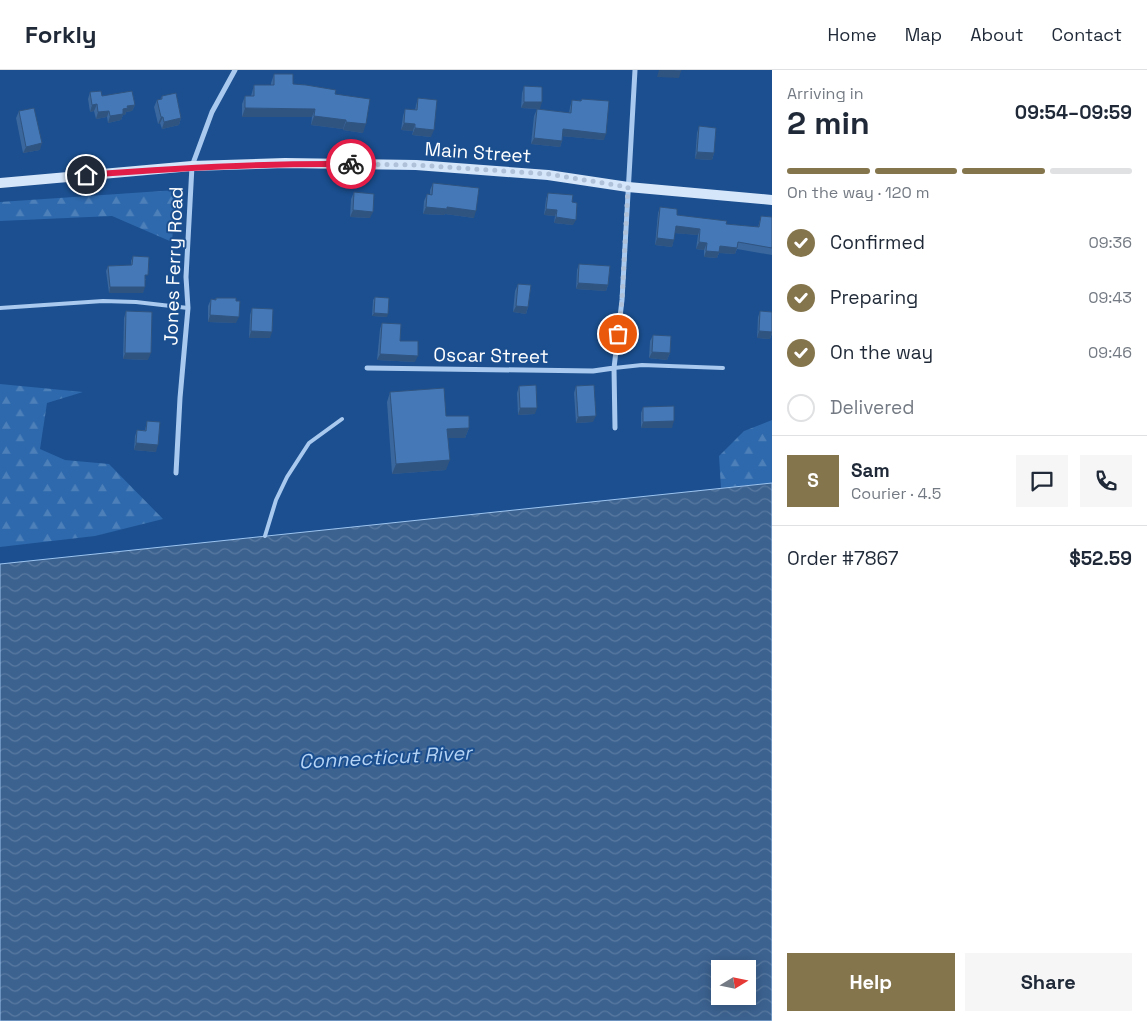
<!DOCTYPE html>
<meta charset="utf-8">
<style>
body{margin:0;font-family:"Space Grotesk",sans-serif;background:#f6f6f7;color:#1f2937;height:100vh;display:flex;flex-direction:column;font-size:19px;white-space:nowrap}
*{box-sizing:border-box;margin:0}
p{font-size:16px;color:#747a83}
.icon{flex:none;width:28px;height:28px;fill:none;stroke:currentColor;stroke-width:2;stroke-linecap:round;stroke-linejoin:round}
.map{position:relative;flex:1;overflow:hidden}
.panel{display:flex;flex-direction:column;background:#fff;width:375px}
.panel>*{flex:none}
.needle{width:32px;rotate:80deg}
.tools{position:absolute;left:711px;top:890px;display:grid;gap:10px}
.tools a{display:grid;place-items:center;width:45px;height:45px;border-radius:0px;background:#fff;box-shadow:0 2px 12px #0003;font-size:25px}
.pin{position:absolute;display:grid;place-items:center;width:42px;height:42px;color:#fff;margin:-21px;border:2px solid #fff;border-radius:50%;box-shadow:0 1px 5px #0007}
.courier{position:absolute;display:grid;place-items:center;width:50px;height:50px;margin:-25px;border:4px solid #e11d48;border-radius:50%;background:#fff;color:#222;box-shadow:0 1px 6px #0007}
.overview em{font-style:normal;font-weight:700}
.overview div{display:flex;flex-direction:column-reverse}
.overview{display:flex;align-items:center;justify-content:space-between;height:85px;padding:0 15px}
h1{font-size:32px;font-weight:700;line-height:38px}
.bar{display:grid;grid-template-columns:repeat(4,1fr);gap:8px 5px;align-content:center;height:60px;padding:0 15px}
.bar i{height:6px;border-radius:4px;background:#e0e1e3}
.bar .on{background:#84754c}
.bar p{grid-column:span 4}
.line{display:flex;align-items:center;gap:12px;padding:0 15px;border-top:1px solid #e0e1e3}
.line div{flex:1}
.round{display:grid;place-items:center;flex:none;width:52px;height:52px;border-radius:0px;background:#f6f6f7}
ol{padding:0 15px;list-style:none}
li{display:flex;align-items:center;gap:15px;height:55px}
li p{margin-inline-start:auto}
li .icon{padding:5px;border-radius:50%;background:#84754c;color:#fff;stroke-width:4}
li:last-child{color:#747a83}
li i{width:28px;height:28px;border:2px solid #e0e1e3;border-radius:50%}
.action{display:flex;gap:10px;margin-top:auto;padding:10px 15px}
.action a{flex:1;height:58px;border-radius:0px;background:#84754c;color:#fff;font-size:20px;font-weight:700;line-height:58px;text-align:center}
.action a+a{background:#f6f6f7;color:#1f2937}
header{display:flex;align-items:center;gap:30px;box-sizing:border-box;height:70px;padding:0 25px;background:#fff;border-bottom:1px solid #e0e1e3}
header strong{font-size:24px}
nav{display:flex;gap:28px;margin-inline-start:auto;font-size:18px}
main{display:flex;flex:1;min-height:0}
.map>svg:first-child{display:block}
</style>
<header>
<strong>Forkly</strong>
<nav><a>Home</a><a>Map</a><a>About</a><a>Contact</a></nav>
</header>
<main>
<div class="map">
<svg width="772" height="951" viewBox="0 0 772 951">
<defs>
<pattern id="forest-firs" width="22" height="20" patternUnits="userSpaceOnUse" patternTransform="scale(1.25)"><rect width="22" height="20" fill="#2e69ad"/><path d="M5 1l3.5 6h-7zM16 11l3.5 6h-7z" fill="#4d80b9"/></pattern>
<pattern id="water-waves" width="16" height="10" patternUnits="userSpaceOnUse" patternTransform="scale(1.25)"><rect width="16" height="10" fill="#3c6290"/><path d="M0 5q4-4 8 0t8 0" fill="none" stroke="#597aa1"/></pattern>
</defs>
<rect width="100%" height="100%" fill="#1b4f8f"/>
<path fill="url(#forest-firs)" d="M176 120 172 172 112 146 0 151V132Z
M0 314 83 322 47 333 40 379 65 390 109 394 163 449 95 466 0 477Z
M772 350V413L721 418 719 386 744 361Z"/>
<path fill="url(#water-waves)" stroke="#9cc4f0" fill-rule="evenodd" d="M772 413V951H0V494ZM720 899H748V926H720Z"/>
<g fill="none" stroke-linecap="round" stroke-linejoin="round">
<path stroke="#a9c9ee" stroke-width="4" d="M0 238 103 231 136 232 188 238
M614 298 642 295 723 298
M265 466 276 430 287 407 309 373 342 349"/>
<path stroke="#a9c9ee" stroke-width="5" d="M367 298 593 301 614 298
M615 358 614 298 622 230 635 0
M176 403 180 328 188 238 186 207 192 96 212 42 235 0"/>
<path stroke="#d6e6fa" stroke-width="10" d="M0 113 192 96 285 93 416 95 548 105 628 117 772 130"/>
</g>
<path fill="#3a679d" d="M274 4 293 14 335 24 363 63 343 60V59L311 55 312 47H242V34L245 26H251L254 15H271V13Z
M524 16 540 39 521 38 522 23Z
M90 22 102 26 135 35 132 41 126 42 125 45H123L121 50 108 53 107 47 96 49 94 41 90 42 88 29Z
M162 26 181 48 179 55 162 59 160 53 158 54 154 37 157 30H160Z
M418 28 431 67 412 65 413 61 401 60 403 46 405 39 415 40 416 35Z
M582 29 604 70 562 66V71L560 77 531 74 534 46 537 39 569 43 570 37 572 30 581 31Z
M19 41 40 80 23 83 16 48Z
M699 56 714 83 712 90 695 89 697 63Z
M433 113 474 148 445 144 444 145 423 144 424 131 427 124 430 125V120Z
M354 122 370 148 350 147 351 129Z
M548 123 572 132 573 155 554 153 555 146 544 145 546 129Z
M660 137 677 145 726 154 758 157 761 146 772 147V185L737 179 735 184 719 183 717 188 704 187V180L696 179 698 165 675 163 672 177 655 175 658 143Z
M133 186 146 210H145L143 223H109L106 201 108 196 131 195V191Z
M579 194 608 215 606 221 576 219 577 200Z
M518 214 528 237 526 244 513 242 515 221Z
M375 227 387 247 372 246 373 230Z
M216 228 236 231V253L208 252V236L211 229 215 230Z
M252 238 270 268H249L250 245Z
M126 241 148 290 123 289 124 248Z
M760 241 772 242V264L770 269 757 268 758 247Z
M382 253 400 271 415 292 377 290 380 259Z
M653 265 670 283 667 290 649 288 650 271Z
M519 316 535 344 518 345 517 323Z
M576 316 593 352 576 353 574 323Z
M390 322 446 346 469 358 465 368H448L446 400 392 404 387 332Z
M643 337 672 358H641V343Z
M147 351 156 382 134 380 135 366 137 360H145Z"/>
<path fill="#305480" d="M659 0 681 1 679 8 657 7Z
M524 32H542L540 39 521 38Z
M97 34 94 41 90 42 92 35Z
M135 35 132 41 126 42 125 45H123L121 50 108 53 110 46 127 36Z
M245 38 315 39 312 47H242Z
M109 41 107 47 96 49 98 42Z
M314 46 346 50 343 59 311 55Z
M161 47H163L160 53 158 54Z
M181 48 179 55 162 59 164 52Z
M346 52 366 54 363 63 343 60Z
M404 53 415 54 413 61 401 60Z
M415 58 434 60 431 67 412 65Z
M563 59 606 64 604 70 561 66Z
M534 68 562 71 560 77 531 74Z
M42 73 40 80 23 83 26 77Z
M697 82 714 83 712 90 695 89Z
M426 137H447L476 141 474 148 445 144 444 145 423 144Z
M546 139 557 140 555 146 544 145Z
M353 140 373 142 370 148 350 147Z
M556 147 576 150 573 155 554 153Z
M676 156 700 159 698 165 673 163Z
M657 168 674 170 672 177 655 175Z
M699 172 707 173 704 180 696 179Z
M720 176 737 178 735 184 719 183 717 188 704 187 706 181Z
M578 213 608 215 606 221 576 219Z
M110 217H145L143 223H109Z
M516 236 528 237 526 244 513 242Z
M374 243 388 244 387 247 372 246Z
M210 245 239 247 236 253 208 252Z
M251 261 272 262 270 268H249Z
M759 261 772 262 770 269 757 268Z
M652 282 670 283 667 290 649 288Z
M125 283H151L148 290 123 289Z
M380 284 418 286 415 292 377 290Z
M520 338H537L535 344 518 345Z
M596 346 593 352 576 353 578 347Z
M674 351 672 358H641L643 352Z
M469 358 465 368H444L447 359Z
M136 373 158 375 156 382 134 380Z
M450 390 446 400 392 404 396 394Z"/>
<path fill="#4478b7" stroke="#305480" d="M659 0H681V1Z
M274 4H293V14L306 15 336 20 335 24 370 29 366 54 346 52V50L314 46 315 39 245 38V26H254V15H274Z
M524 16 542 17V32H524Z
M101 21 102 26 132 21 135 35 127 36 128 38 123 39V44L110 46 109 41 98 42 97 34 92 35 90 22Z
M176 23 181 48 164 52 163 47H161L157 30 162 29V26Z
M418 28 437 30 434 60 415 58V54L404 53 405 39 417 40Z
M582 29 609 31 606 64 563 59 562 71 534 68 537 39 571 43 572 30 581 31Z
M34 38 42 73 26 77 19 41Z
M699 56 716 58 714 83 697 82Z
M433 113 479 118 476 141 447 137V139L426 137 427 124 432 125Z
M354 122 374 124 373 142 353 140Z
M548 123 573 125 572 132 577 133 576 150 556 147 557 140 546 139Z
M660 137 677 139V145L727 151 726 154 759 157 761 146 772 147V178L738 172 737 178 720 176 719 182 706 181 707 173 699 172 700 159 676 156 674 170 657 168Z
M133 186 149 187 148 205H145V217H110L108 196 132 195Z
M579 194 610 196 608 215 578 213Z
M518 214 531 215 528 237 516 236Z
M375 227 389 228 388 244 374 243Z
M216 228H236V231H240L239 247 210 245 211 229 216 230Z
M252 238 273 239 272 262 251 261Z
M126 241 152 242 151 283H125Z
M760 241 772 242V262L759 261Z
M382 253 401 254 400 271H418V286L380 284Z
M653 265 671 266 670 283 652 282Z
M536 315 537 338H520L519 316Z
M594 315 596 346 578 347 576 316Z
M444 318 446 346H469V358L447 359 450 390 396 394 390 322Z
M674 336V351L643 352V337Z
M147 351 160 352 158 375 136 373 137 360 146 361Z"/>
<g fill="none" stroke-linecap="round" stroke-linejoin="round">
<path stroke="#afc1d8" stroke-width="5" stroke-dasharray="0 9" d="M351 94 416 95 548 104 628 117 622 230 618 264"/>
<path stroke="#e11d48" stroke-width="6" d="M86 105C174 98 262 93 351 94"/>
</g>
<g text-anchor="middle" stroke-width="4" stroke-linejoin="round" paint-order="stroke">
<g font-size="19" fill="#fff" stroke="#1b4f8f">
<text transform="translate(478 82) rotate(4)" y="7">Main Street</text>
<text transform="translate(173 196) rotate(-88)" y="7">Jones Ferry Road</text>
<text transform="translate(491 285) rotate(1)" y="7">Oscar Street</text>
</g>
<g font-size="20" font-style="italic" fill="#b5d3f5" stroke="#1b4f8f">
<text transform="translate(385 687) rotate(-3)" y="7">Connecticut River</text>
</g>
</g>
</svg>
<div class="tools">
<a><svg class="needle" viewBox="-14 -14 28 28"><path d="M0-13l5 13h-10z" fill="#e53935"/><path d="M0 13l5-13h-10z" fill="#747a83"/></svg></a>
</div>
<div class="pin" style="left:618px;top:264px;background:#ea580c"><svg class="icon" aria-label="bag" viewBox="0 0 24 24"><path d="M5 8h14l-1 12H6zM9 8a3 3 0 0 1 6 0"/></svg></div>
<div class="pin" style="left:86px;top:105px;background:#1f2937"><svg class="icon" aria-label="home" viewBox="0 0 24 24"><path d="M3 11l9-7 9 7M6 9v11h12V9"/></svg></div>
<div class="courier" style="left:351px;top:94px"><svg class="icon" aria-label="bike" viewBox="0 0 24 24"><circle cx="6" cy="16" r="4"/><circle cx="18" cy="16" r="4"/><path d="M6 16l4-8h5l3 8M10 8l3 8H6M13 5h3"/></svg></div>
</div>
<section class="panel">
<div class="overview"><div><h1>2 min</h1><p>Arriving in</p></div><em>09:54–09:59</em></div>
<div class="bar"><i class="on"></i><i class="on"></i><i class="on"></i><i></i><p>On the way · 120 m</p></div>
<ol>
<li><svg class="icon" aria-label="check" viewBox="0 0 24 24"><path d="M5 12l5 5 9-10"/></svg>Confirmed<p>09:36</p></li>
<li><svg class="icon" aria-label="check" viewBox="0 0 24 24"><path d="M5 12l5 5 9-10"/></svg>Preparing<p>09:43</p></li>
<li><svg class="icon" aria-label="check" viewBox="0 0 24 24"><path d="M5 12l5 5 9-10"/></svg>On the way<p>09:46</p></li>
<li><i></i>Delivered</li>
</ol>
<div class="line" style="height:90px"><b class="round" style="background:#84754c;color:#fff">S</b><div><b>Sam</b><p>Courier · 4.5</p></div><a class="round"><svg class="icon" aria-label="chat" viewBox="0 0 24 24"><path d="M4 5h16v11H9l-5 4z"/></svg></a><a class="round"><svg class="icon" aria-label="phone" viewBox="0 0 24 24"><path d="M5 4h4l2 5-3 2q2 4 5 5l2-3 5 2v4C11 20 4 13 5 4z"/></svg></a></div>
<div class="line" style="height:65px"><div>Order #7867</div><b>$52.59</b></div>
<div class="action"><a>Help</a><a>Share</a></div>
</section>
</main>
